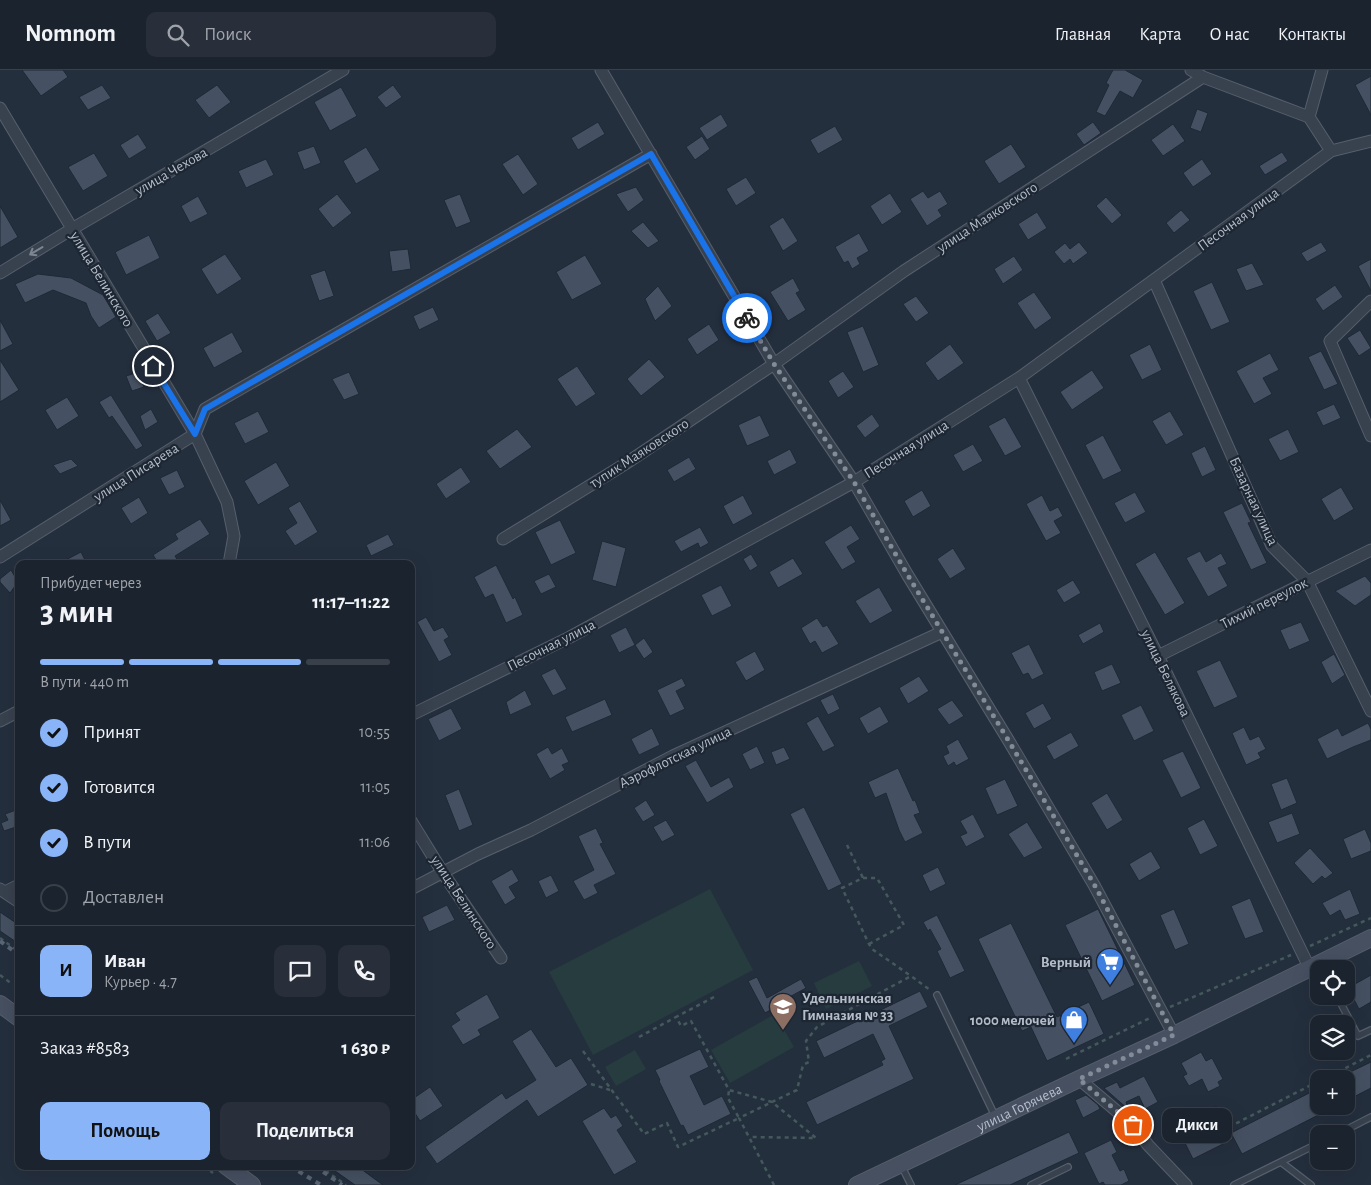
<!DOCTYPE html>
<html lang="ru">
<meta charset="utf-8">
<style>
body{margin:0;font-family:"Alegreya Sans",sans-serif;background:#282f3a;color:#f1f3f6;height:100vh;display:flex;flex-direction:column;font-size:19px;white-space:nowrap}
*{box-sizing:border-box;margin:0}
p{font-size:16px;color:#a0a4aa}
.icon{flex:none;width:28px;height:28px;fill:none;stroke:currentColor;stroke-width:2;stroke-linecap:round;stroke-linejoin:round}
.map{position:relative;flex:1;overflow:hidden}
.side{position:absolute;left:15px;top:490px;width:400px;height:610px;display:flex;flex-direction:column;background:#1b232e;border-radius:10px;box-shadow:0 5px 20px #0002,0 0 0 1px #39404a}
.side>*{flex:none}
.controls{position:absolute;left:1310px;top:890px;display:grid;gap:10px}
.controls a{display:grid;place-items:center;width:45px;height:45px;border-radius:10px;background:#1b232e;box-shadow:0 5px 20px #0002,0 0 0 1px #39404a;font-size:25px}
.pin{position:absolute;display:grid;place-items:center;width:42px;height:42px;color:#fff;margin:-21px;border:2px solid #fff;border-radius:50%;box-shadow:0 1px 5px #0007}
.courier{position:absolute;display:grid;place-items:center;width:50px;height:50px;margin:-25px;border:4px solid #1a73e8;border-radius:50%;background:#fff;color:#222;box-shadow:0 1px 6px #0007}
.bubble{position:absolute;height:35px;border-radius:10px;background:#1b232e;box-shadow:0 5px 20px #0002,0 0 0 1px #39404a;font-size:16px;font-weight:700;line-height:35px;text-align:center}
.headline em{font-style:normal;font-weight:700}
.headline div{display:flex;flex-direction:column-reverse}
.headline{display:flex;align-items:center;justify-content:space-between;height:85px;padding:0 25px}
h1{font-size:32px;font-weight:700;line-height:38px}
.bar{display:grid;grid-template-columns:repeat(4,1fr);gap:8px 5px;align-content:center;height:60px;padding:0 25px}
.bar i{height:6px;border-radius:4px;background:#39404a}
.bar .selected{background:#8ab4f8}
.bar p{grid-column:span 4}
.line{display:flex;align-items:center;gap:12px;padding:0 25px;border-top:1px solid #39404a}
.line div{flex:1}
.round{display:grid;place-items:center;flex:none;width:52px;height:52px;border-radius:10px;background:#282f3a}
ol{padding:0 25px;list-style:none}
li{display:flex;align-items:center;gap:15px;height:55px}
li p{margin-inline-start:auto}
li .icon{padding:5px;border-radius:50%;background:#8ab4f8;color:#111;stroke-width:4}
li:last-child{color:#a0a4aa}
li i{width:28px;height:28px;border:2px solid #39404a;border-radius:50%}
.button{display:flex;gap:10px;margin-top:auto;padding:10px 25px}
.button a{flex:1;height:58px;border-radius:10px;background:#8ab4f8;color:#111;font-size:20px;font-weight:700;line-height:58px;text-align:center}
.button a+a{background:#282f3a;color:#f1f3f6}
header{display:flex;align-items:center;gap:30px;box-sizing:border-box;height:70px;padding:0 25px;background:#1b232e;border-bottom:1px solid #39404a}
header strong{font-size:24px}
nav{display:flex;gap:28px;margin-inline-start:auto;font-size:18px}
.search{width:350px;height:45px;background:#282f3a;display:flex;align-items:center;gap:12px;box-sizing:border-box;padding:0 18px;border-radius:10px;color:#a0a4aa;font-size:19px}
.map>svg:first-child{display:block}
</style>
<header>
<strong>Nomnom</strong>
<div class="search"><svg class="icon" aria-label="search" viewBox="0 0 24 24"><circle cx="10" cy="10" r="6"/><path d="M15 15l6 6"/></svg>Поиск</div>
<nav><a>Главная</a><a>Карта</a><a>О нас</a><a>Контакты</a></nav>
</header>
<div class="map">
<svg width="1371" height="1115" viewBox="0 0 1371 1115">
<rect width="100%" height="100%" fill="#242f3e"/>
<path fill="#263c3f" d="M710 819 753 900 593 985 549 902Z
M859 891 872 916 826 939 814 913Z
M775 944 794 977 730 1013 711 980Z
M635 980 646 999 616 1016 605 997Z"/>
<path fill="#455162" stroke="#1f2835" d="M22 0H63L68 7 41 26Z
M1113 0H1125L1143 10 1133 28 1120 21 1105 46 1096 42 1109 15 1106 13Z
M1371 6V45L1355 15Z
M102 15 111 28 88 40 79 27Z
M217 15 231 32 209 48 195 30Z
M393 15 402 27 386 38 377 27Z
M341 17 357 46 330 61 314 32Z
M1197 39 1208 43 1201 62 1190 58Z
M721 44 728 56 707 70 699 58Z
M598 52 605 64 578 80 571 68Z
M1093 52 1101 63 1084 75 1076 64Z
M1173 54 1185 71 1163 86 1151 70Z
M835 56 843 70 818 84 810 70Z
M138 64 147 78 129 89 120 75Z
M702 66 710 79 695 90 686 77Z
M1011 74 1026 97 999 114 984 91Z
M314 76 321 93 304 100 297 82Z
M366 77 380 100 356 114 343 91Z
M1282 82 1288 91 1265 105 1259 96Z
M94 83 108 106 83 121 68 97Z
M518 84 538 114 523 125 502 94Z
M266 89 274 105 246 118 238 101Z
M1202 89 1212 104 1193 117 1183 103Z
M746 107 756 123 736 136 726 119Z
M636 117 644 130 628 142 616 124Z
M923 121 928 128 940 121 948 134 938 140 942 146 927 156 910 129Z
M890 123 902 142 882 155 870 136Z
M337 124 352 143 333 158 318 139Z
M460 124 471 152 456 158 444 130Z
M198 126 208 144 190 153 181 136Z
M1106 127 1122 145 1112 154 1096 136Z
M0 136 18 167 0 178Z
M1181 140 1190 150 1174 163 1166 153Z
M1037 142 1047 158 1028 170 1018 154Z
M783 147 798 171 783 181 769 156Z
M643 152 659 171 648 178 631 161Z
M859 163 869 181 857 188 860 194 852 199 848 191 844 193 835 177Z
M149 165 160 188 126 205 115 182Z
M1079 172 1088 183 1073 194 1070 189 1064 194 1054 182 1065 173 1070 179Z
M1321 172 1327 181 1307 192 1301 183Z
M408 179 411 199 392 202 389 181Z
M225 184 242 209 217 225 201 199Z
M585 185 602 214 572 230 556 202Z
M1014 186 1023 200 1003 214 994 199Z
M1371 189V221L1358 196Z
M1252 193 1264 215 1246 221 1236 199Z
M325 200 334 226 319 231 310 205Z
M38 204 71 208 103 225 116 247 99 258 91 246 86 233 53 220 25 233 15 214Z
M793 208 800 221 796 223 806 240 788 251 770 222Z
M1212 212 1230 252 1211 260 1193 221Z
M1335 215 1343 227 1323 241 1315 229Z
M658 216 672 236 655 251 645 229Z
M1034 222 1052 248 1035 260 1017 233Z
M916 226 929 243 916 252 903 234Z
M433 237 439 250 419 260 413 246Z
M158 243 171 263 157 271 145 251Z
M0 250 13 274 0 281Z
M709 254 719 270 697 285 687 269Z
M863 256 879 295 863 302 847 262Z
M1360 260 1371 278 1359 286 1347 268Z
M232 262 243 282 214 298 203 278Z
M950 274 964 293 938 311 925 293Z
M1150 274 1162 300 1142 310 1129 285Z
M1321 281 1338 314 1324 320 1308 287Z
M1270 283 1279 300 1263 308 1272 324 1254 334 1236 301Z
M649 289 665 307 641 326 627 309Z
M0 290 19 320 0 332Z
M577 296 596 324 576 337 557 309Z
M1092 300 1104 318 1072 340 1060 322Z
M843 301 854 317 838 328 828 311Z
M139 302 144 317 132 321 126 306Z
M349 302 359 324 344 330 332 309Z
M111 325 143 376 136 380 112 346 109 348 99 332Z
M67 327 79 346 57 360 45 340Z
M1334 334 1341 348 1323 356 1316 342Z
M151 339 158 352 145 360 140 346Z
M258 341 269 362 245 374 234 353Z
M1170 341 1184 365 1166 375 1152 351Z
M872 344 880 356 865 368 856 356Z
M760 345 770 366 747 376 738 355Z
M1005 347 1022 377 1005 386 988 356Z
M517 359 532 377 500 399 486 381Z
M1288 359 1299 382 1280 391 1268 369Z
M1103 365 1122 401 1103 410 1085 375Z
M973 374 983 391 963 402 953 385Z
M1205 376 1216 400 1202 407 1191 383Z
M790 379 797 393 774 405 767 391Z
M689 387 696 399 674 412 667 400Z
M71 389 78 396 60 404 53 395Z
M276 392 290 416 258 435 244 411Z
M461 397 471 412 446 429 436 414Z
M177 400 185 417 169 425 160 408Z
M1341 417 1354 439 1334 451 1321 429Z
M922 420 931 436 913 447 904 431Z
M1135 422 1146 442 1125 453 1114 433Z
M743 425 753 444 733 455 723 436Z
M1042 425 1050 441 1058 437 1063 446 1054 451 1061 463 1046 471 1026 434Z
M139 427 148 443 131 454 121 438Z
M0 430 11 450 0 456Z
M300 431 318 462 295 476 285 461 297 453 288 438Z
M1242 433 1251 452 1248 453 1267 493 1251 500 1223 442Z
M200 449 210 464 175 486 180 494H159L153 485 178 469 175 464Z
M560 450 576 483 551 495 535 462Z
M851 455 860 469 847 477 856 492 842 500 824 472Z
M700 457 709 473 700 478 698 473 681 482 674 471Z
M388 464 394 475 371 486 366 475Z
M602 471 626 478 616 517 592 510Z
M953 478 966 499 950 509 937 489Z
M1200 481 1206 492 1221 483 1227 494 1218 498 1228 516 1208 527 1186 488Z
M81 482 87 494H58Z
M1155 482 1185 533 1165 545 1135 494Z
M751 484 758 496 750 501 743 489Z
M793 488 803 504 778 518 769 502Z
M496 495 513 529 515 527 523 545 506 553 493 524 485 528 474 507Z
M11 500 18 512 10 523 0 512V509Z
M549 504 556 517 541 524 534 511Z
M1365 506 1371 513V525L1355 536 1335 521Z
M1073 510 1081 523 1064 533 1056 520Z
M721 515 732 536 712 546 701 525Z
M879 517 893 541 870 554 855 531Z
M426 547 434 561 443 557 449 567 444 570 452 585 439 592 417 552Z
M817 548 823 557 827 555 839 574 822 583 815 571 810 574 801 558Z
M1301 552 1310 571 1289 580 1280 560Z
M1100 553 1104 562 1083 574 1078 565Z
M626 557 635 575 619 583 610 565Z
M644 568 653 582 644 589 635 575Z
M1029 574 1044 604 1032 610 1028 603 1023 605 1011 583Z
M755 581 765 600 746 611 735 592Z
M1334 584 1345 605 1332 614 1321 592Z
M1220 590 1238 627 1214 638 1196 601Z
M1112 594 1121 613 1102 621 1094 602Z
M555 598 567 619 553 626 541 605Z
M919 606 929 621 908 634 899 618Z
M682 608 686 616 676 621 685 639 670 646 657 620Z
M525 620 532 635 510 645 506 632Z
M833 624 840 639 828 645 820 630Z
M605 629 612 645 572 662 565 647Z
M952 630 964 646 949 655 937 639Z
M1043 633 1052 649 1034 659 1025 643Z
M1141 635 1154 661 1134 671 1121 645Z
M880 636 889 652 868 664 859 648Z
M451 638 462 659 439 671 428 649Z
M818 646 835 676 823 682 806 653Z
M1368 653 1371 659V670L1353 677 1327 689 1317 669 1338 658 1342 666Z
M1244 657 1250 670 1259 666 1266 679 1258 683 1261 688 1246 695 1232 663Z
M652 658 660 675 639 685 631 669Z
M1071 662 1079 676 1054 690 1046 676Z
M958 669 969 689 956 696 954 692 948 696 943 686 949 683 946 676Z
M757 676 765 693 750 700 742 684Z
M548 677 552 684 562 678 569 692 562 695 565 700 550 709 536 684Z
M784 677 790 689 776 695 771 682Z
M1183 681 1201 718 1181 728 1162 690Z
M696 690 711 717 729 707 734 717 707 733 685 696Z
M898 698 913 731 915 730 920 743 914 745 923 763 905 772 899 760 886 723 875 728 868 712Z
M1287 708 1297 733 1281 740 1271 714Z
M1005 709 1018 736 997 745 985 718Z
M459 719 473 755 459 761 445 725Z
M1107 723 1123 750 1107 760 1091 733Z
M646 730 655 745 643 752 634 738Z
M804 737 842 814 828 821 790 744Z
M16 740 19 748V756L4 761 1 753 8 750 5 744Z
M1292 743 1300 764 1277 773 1268 752Z
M973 744 985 767 966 777 960 766 967 763 960 751Z
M1204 749 1218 776 1200 785 1187 758Z
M666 750 675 765 662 772 653 757Z
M1027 752 1043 778 1024 788 1008 764Z
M596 758 603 773 600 774 616 804 594 815 598 823 584 830 573 811 594 800 578 766Z
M1365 759 1371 773V781L1351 789 1343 769Z
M1310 778 1333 803 1325 809 1322 806 1313 814 1294 793Z
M1151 781 1161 798 1139 811 1129 794Z
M938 797 946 814 930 822 922 805Z
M512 799 519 811 509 817 516 828 505 835 491 811Z
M551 805 559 821 546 828 538 811Z
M1350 819 1360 844 1345 850 1340 840 1330 846 1322 833Z
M1250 828 1264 862 1245 869 1231 836Z
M447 835 455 850 429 862 422 847Z
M1098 839 1135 915 1102 931 1065 855Z
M1174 839 1189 874 1175 880 1160 845Z
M0 842 19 855V874L0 861Z
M937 845 965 901 950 908 937 881 941 879 930 859 928 861 923 852Z
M1011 853 1057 947 1089 932 1104 964 1047 991 1031 957 1022 961 978 869Z
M1371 905V932L1359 939 1348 918Z
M757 907 767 928 801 909 806 918 771 937 772 939 765 943 748 911Z
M920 921 928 937 889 956 914 1009 817 1055 806 1032 883 995 881 991 885 989 873 964 824 988 816 971Z
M487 924 500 948 478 960 481 965 463 975 451 956 460 950 455 943Z
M531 959 556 997 571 988 588 1015 538 1047 527 1030 437 1094 425 1077 502 1023 506 1029 536 1010 512 971Z
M700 979 709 997 690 1006 704 1035 722 1026 731 1044 688 1065 683 1055 681 1056 659 1011 660 1010 655 1000Z
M1201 982 1206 991 1212 988 1223 1009 1218 1012 1220 1016 1208 1022 1202 1009 1189 1016 1183 1006 1187 1004 1181 993Z
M1371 992V1018L1346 1031V1004Z
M1144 1006 1158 1032 1145 1039 1139 1026 1126 1032 1129 1040 1104 1018 1117 1012 1120 1018Z
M430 1017 443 1036 420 1051 411 1037V1030Z
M1319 1018V1036H1336L1242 1084 1231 1063Z
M1086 1025 1098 1035 1100 1039 1083 1048 1075 1030Z
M1216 1036 1233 1069 1193 1089 1177 1057Z
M604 1038 611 1048 616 1045 623 1056 617 1060 637 1092 614 1105 582 1051Z
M1069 1062 1079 1083 1010 1115H955Z
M1111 1070 1117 1082 1112 1085 1120 1101 1124 1099 1129 1111 1121 1115H1105L1103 1112 1099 1114 1084 1083Z
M328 1096H357L383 1115H355Z"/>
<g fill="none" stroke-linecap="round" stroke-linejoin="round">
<defs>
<path id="service" d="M937 925 995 1046
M1337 926 1358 966 1371 960
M1338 1064 1371 1047
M1281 1092 1311 1115
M901 1095 911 1115
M1031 1115 1068 1097
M1234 1115 1319 1073"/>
<path id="minor" d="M601 0 774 294 854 412 907 504 1010 673 1094 815 1174 965
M1191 0 1203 7 1309 47
M1322 0 1309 47 1331 81
M0 38 195 364 227 432 234 466 229 494
M0 203 72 159 343 0
M1154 210 1272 476 1307 511 1371 641
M1371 231 1330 271 1371 366
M1019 308 1158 586 1310 899
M503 469 625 394 774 294 904 201 1203 7
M0 487 195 364 205 339 651 84
M1158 586 1371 480
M411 645 570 567 854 412 1019 308 1331 81 1371 71
M0 651 19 641
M411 751 443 803 501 888
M0 819 19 832
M411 819 478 784 531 760 673 686 942 562
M5 822 19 815
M1079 1009 1133 1055 1148 1075 1186 1115"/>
<g id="secondary">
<path d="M0 934 19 948"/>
<path d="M226 1096 252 1115"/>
<path id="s1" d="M857 1115 1079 1009 1174 965 1371 868"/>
</g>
</defs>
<use href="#service" stroke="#565f6c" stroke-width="8"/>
<use href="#minor" stroke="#565f6c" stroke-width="13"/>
<use href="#secondary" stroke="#565f6c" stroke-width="18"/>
<path stroke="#44595c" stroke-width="2.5" stroke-dasharray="4 4" stroke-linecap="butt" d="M847 775 863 808
M0 868 19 882
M869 874 904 855 877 808H863L842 818 869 874 872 879 911 906
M1310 876 1371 848
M0 905 12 914
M714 927 676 947 681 956 691 951 729 1020 772 1032 816 1068 750 1067
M1170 937 1291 885
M639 967 676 947
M583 981 644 1064 667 1053 678 1077 739 1048 728 1028 729 1020
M1066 989 1152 947
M1324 1009 1371 985
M591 1014 610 1020
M1229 1057 1319 1011
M204 1096 213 1103
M319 1096 346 1115
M774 1115 739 1048 797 1020 803 995 809 992 806 971 817 957 911 906 930 920"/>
<use href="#service" stroke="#38414e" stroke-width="5.5"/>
<use href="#minor" stroke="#38414e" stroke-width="11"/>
<use href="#secondary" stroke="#465061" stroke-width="16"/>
<path stroke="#5a6575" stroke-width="4" stroke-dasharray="5 5" stroke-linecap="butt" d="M0 871 19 885
M290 1096 321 1115
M315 1096 342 1115"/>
</g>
<defs><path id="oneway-shaft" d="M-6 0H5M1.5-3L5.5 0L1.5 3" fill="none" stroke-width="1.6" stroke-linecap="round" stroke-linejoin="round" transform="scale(1.25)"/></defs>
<use stroke="#7c8592" href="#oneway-shaft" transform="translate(36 181) rotate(149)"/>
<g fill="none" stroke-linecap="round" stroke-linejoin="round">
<path stroke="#828b98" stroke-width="5" stroke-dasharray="0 9" d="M747 248 774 294 854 412 907 504 1010 673 1094 814 1174 965 1079 1009 1133 1055"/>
<path stroke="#1a73e8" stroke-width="6" d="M153 296 195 364 205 339 651 84 747 248"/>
</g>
<defs>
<symbol id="supermarket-pin" viewBox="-11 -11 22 30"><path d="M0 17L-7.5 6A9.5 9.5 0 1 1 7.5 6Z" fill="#3f7fe0" stroke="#1d2633"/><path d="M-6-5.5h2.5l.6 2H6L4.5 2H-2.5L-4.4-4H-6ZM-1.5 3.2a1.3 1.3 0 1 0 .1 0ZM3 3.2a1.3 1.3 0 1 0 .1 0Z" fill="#fff"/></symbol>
<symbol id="school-pin" viewBox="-11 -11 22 30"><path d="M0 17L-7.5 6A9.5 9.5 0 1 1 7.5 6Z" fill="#8d6e63" stroke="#1d2633"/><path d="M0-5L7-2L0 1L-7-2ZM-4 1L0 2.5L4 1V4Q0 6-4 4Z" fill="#fff"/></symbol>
<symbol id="shop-pin" viewBox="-11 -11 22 30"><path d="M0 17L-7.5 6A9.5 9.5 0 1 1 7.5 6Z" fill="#3f7fe0" stroke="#1d2633"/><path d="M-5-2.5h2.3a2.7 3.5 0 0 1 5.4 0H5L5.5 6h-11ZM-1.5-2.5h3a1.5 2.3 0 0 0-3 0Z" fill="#fff"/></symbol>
</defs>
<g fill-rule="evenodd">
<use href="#supermarket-pin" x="1094" y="876" width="32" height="43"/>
<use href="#school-pin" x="767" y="921" width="32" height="43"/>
<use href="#shop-pin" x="1058" y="934" width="32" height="43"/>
</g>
<g text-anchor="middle" stroke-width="4.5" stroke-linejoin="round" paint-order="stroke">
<g font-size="15" fill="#b4bcc9" stroke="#1d2633">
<text transform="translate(171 101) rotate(-30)" y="5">улица Чехова</text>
<text transform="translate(987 147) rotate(-33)" y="5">улица Маяковского</text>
<text transform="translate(1238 149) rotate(-36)" y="5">Песочная улица</text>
<text transform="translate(102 209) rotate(59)" y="5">улица Белинского</text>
<text transform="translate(906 379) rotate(-32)" y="5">Песочная улица</text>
<text transform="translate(639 383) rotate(-33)" y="5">тупик Маяковского</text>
<text transform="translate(136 402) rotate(-32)" y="5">улица Писарева</text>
<text transform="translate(1254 431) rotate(65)" y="5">Базарная улица</text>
<text transform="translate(1264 533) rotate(-27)" y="5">Тихий переулок</text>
<text transform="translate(551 575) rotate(-27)" y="5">Песочная улица</text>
<text transform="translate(1166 603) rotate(64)" y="5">улица Белякова</text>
<text transform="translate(675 687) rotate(-26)" y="5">Аэрофлотская улица</text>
<text transform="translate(464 832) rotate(57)" y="5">улица Белинского</text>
<text dy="5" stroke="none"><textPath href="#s1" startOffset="180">улица Горячева</textPath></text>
</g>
<g font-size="15" font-weight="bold" fill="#b4bcc9" stroke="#1d2633" text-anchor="end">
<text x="1091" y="897">Верный</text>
<text x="802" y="933" text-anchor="start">Удельнинская<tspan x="802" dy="17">Гимназия № 33</tspan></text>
<text x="1055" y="955">1000 мелочей</text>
</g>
</g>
</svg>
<div class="controls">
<a><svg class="icon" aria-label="locate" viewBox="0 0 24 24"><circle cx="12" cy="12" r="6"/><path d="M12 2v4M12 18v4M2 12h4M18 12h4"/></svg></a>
<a><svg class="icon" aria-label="layers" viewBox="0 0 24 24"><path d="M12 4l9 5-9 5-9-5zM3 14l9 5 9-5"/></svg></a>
<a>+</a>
<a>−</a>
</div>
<div class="pin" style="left:1133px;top:1055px;background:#ea580c"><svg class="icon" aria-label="bag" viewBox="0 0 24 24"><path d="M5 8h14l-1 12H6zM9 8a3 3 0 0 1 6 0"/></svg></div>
<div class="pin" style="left:153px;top:296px;background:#1f2937"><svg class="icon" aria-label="home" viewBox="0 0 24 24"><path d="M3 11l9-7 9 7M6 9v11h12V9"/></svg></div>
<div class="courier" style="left:747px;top:248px"><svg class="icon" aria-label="bike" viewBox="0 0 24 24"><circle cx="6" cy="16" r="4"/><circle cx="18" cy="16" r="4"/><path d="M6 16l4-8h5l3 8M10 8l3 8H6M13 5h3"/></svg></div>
<div class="bubble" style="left:1162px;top:1038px;width:70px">Дикси</div>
<section class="side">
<div class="headline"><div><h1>3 мин</h1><p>Прибудет через</p></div><em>11:17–11:22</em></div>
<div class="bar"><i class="selected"></i><i class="selected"></i><i class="selected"></i><i></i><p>В пути · 440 m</p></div>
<ol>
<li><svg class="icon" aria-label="check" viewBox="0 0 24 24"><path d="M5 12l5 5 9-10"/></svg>Принят<p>10:55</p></li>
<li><svg class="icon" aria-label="check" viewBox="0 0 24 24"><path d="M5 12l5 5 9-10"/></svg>Готовится<p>11:05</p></li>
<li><svg class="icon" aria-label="check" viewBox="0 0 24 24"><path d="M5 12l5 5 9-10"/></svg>В пути<p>11:06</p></li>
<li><i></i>Доставлен</li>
</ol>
<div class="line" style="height:90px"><b class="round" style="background:#8ab4f8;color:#111">И</b><div><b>Иван</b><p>Курьер · 4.7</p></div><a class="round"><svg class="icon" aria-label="chat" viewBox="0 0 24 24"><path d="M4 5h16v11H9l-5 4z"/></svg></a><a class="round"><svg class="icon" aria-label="phone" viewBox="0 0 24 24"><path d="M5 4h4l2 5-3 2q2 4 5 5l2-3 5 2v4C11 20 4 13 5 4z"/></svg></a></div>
<div class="line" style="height:65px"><div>Заказ #8583</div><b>1 630 ₽</b></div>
<div class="button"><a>Помощь</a><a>Поделиться</a></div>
</section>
</div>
